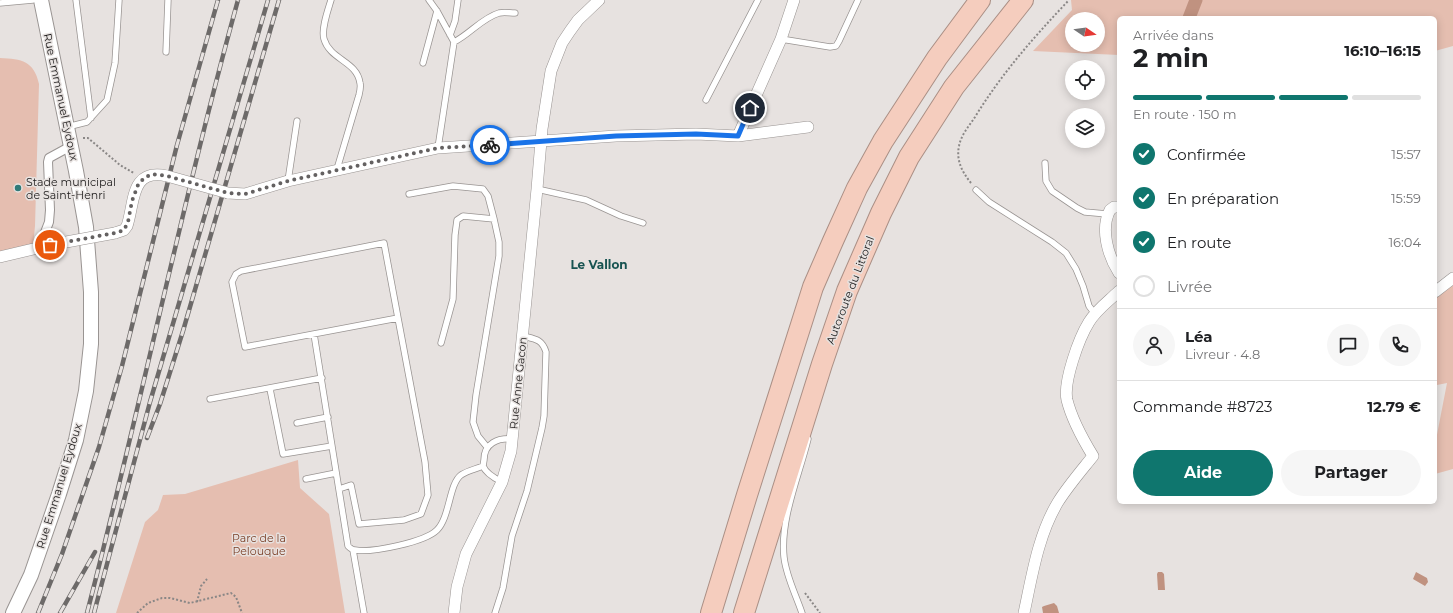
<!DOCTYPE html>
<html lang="fr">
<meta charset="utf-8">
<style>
body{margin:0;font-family:Montserrat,sans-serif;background:#f6f6f6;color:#202124;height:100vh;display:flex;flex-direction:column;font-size:15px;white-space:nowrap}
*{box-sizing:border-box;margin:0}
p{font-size:13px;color:#757577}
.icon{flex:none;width:22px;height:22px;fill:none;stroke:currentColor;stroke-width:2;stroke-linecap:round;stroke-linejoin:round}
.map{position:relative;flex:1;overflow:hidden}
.panel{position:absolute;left:1117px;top:16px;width:320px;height:488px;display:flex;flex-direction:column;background:#fff;border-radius:6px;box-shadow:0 2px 10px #0003}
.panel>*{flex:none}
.needle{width:26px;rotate:103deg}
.controls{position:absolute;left:1065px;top:12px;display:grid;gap:8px}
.controls a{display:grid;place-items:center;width:40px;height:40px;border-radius:50%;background:#fff;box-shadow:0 2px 10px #0003;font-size:20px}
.pin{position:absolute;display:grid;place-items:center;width:34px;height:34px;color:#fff;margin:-17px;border:2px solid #fff;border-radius:50%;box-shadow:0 1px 4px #0007}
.courier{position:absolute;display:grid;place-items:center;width:40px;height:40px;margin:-20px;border:3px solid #1a73e8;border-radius:50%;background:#fff;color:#222;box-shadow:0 1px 5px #0007}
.summary em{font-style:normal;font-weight:700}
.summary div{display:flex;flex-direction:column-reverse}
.summary{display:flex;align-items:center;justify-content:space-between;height:68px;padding:0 16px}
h1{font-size:26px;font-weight:700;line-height:30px}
.bar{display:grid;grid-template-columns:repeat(4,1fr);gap:6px 4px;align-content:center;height:48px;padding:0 16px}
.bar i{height:5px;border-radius:3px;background:#e0e0e0}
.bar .current{background:#0f766e}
.bar p{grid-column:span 4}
.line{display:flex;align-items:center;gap:10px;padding:0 16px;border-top:1px solid #e0e0e0}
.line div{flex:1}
.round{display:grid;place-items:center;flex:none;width:42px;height:42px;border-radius:21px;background:#f6f6f6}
ol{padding:0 16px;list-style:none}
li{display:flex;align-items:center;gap:12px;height:44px}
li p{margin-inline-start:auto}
li .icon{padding:4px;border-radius:50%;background:#0f766e;color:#fff;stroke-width:4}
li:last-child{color:#757577}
li i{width:22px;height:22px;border:2px solid #e0e0e0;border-radius:50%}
.cta{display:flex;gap:8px;margin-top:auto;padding:8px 16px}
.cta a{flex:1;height:46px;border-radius:24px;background:#0f766e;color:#fff;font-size:16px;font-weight:700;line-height:46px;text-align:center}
.cta a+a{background:#f6f6f6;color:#202124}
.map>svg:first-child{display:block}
</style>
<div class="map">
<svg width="1453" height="613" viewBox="0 0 1453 613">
<rect width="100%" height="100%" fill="#e7e2e0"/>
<path fill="#e5beb0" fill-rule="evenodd" d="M1071 0H1453V46L1435 51V18H1119V55L1033 51 1072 10ZM1072 19H1098V45H1072Z
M0 58C22 59 34 61 39 84L35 226 33 246 0 252Z
M1453 284V469L1435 474V445L1447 383 1437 385 1435 379V298Z
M298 460 300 488 329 514 345 613H116L145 522 158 510 163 495 185 494Z"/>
<path fill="#c09280" d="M1158 572H1162L1164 574 1165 590H1158L1157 574Z
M1416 572 1427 578 1428 582 1425 586 1413 579Z
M1054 603 1057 606 1059 613H1043L1042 607 1044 606Z"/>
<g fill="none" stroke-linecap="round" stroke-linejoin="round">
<path stroke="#c09280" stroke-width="13" d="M1189 18 1196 0"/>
<defs>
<path id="service" d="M76 0 91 118
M331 0C328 10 321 29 324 39 330 60 357 61 360 83 361 87 360 91 359 95L337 169
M429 0 437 11 454 42 438 148
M0 3 33 0
M450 35 455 21 458 0
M781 39 830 47 836 46 839 41 858 0
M454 42C470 34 482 18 499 13 504 12 510 13 515 13
M166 52 168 0
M423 63 437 11
M706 100 758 0
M67 127 87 122 107 100 115 63 119 0
M1045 163 1046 181 1052 191 1077 208 1085 212 1107 214
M288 181 297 121
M537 189 586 200 621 216 643 223
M976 190 989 202 1052 242 1066 253 1076 269 1083 286 1089 306 1095 314
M409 194 453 186 483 189 488 196 494 219
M314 334 348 546C350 548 352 550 355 550 372 553 425 542 437 530 450 517 449 484 461 475 467 471 476 469 483 466
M441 343 453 299 455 235 457 220 463 216 494 219 499 242V256L476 395 473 422 478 436 487 447
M270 389 283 454 332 446
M210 399 322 378
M297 423 328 417
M306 479 336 473
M502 482C496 479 486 474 483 466 483 466 484 460 484 460 484 443 498 438 512 439
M339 489 351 485 359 524 404 520 421 514 428 495 425 462 398 318 245 347 232 282 236 274 241 271 384 243 398 318
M353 550 364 613
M495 613 503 588 512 536 527 491 542 428 544 416 546 352C542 339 535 339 523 336
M802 613C796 595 786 576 784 557 780 519 799 476 808 439"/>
<path id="pedestrian" d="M39 248 49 222 50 210 48 162 49 158 71 146"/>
<path id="minor" d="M738 136 781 39 794 0
M228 193 245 194 288 181 438 148 616 136 696 134 738 136 808 127
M1119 207H1114L1110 210C1100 229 1108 256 1119 273
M115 233 124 230 127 226C135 202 130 168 167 176
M0 257 50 245
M1435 292 1453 278
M454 613 457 587 466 554 502 482 511 451 537 189 542 129 551 71 562 43 570 31 578 20 599 0
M1024 613C1032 576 1038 535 1058 502 1068 486 1081 471 1093 456 1082 438 1072 420 1067 400 1063 382 1079 338 1089 322 1097 309 1109 301 1119 291"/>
<path id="tertiary" d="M13 613 31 575 59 494 76 440 86 391 91 344V292L86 227 76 171 41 0"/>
<path id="motorway" d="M711 613 747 495 813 287 833 241 857 188 883 141 937 58 980 0
M744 613 822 364 847 291 881 213 909 157 954 87 1023 0"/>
</defs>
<use href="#service" stroke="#999492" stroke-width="7"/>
<use href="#pedestrian" stroke="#999492" stroke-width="10"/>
<use href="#minor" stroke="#999492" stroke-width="12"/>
<use href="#tertiary" stroke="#999492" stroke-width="16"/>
<use href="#motorway" stroke="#aa8f85" stroke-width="22"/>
<path stroke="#8a8786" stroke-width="2" stroke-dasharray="2 2" stroke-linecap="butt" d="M83 138H88L120 165 134 173
M971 183C962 172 956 160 959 146 961 135 969 126 975 117 1002 73 1034 37 1069 0
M805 593 820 613
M197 602 201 586 207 579
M137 613 148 603 162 598H170L190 603 231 593 236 597 242 613"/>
<use href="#service" stroke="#fff" stroke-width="5.5"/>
<use href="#pedestrian" stroke="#fff" stroke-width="8"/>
<use href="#minor" stroke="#fff" stroke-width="11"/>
<use href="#tertiary" stroke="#fff" stroke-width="14"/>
<use href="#motorway" stroke="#f5cdbe" stroke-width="20"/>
<defs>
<path id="rail" d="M147 438 160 404 183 331 279 0
M38 613 62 554 99 447 122 366 177 145 218 0
M60 613 95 552
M87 613C140 409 182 203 238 0
M94 613 150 402 268 0"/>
</defs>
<use href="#rail" stroke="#6d6a69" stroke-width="4.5"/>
<use href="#rail" stroke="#e7e2e0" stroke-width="3" stroke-dasharray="9" stroke-linecap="butt"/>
<defs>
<path id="minor-bridge" d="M167 176 228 193
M50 245 115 233"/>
</defs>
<use href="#minor-bridge" stroke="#999492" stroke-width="12" stroke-linecap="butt"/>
<use href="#minor-bridge" stroke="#fff" stroke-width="11"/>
</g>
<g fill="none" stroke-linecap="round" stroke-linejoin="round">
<path stroke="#646161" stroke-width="4" stroke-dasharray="0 7.2" d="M50 245 115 233 124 230 128 222 132 201 138 185 144 178 152 174 167 176 228 193 245 194 288 181 438 148 490 145"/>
<path stroke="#1a73e8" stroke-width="5" d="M490 145 616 136 696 134 738 136 750 108"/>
</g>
<circle fill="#317a78" stroke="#e7e2e0" stroke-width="1.5" cx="18" cy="188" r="4"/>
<g text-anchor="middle" stroke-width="3" stroke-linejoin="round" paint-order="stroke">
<g font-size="11" fill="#1e1c1c" stroke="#e7e2e0">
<text transform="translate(61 97) rotate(78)" y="4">Rue Emmanuel Eydoux</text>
<text transform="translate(850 290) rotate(-69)" y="4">Autoroute du Littoral</text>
<text transform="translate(518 383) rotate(-84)" y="4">Rue Anne Gacon</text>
<text transform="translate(59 486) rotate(-73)" y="4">Rue Emmanuel Eydoux</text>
</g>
<g font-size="11" fill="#1e1c1c" stroke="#e7e2e0" text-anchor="start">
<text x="26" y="186">Stade municipal<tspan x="26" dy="13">de Saint-Henri</tspan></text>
</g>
<g font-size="11" fill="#7b3f26" stroke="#e7e2e0">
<text x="259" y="542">Parc de la<tspan x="259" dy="13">Pelouque</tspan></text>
</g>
<g font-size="12" font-weight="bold" fill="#175351" stroke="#e7e2e0">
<text x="599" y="269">Le Vallon</text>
</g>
</g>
</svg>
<div class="controls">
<a><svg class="needle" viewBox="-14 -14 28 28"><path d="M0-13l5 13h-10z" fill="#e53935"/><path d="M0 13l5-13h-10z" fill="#757577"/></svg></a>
<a><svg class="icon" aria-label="locate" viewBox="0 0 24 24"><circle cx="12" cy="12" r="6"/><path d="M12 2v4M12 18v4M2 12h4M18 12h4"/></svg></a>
<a><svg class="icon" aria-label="layers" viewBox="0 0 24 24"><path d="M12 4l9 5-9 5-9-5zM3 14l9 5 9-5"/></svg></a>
</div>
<div class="pin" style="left:50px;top:245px;background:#ea580c"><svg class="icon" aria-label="bag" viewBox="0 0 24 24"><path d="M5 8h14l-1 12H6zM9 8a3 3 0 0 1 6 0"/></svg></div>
<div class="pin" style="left:750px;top:108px;background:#1f2937"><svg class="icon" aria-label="home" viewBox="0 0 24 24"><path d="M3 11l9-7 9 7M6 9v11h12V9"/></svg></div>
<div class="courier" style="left:490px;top:145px"><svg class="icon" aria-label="bike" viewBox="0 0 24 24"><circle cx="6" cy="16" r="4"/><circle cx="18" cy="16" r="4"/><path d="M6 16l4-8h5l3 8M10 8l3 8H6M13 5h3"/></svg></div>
<section class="panel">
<div class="summary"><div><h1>2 min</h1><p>Arrivée dans</p></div><em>16:10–16:15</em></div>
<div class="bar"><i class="current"></i><i class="current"></i><i class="current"></i><i></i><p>En route · 150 m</p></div>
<ol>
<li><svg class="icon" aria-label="check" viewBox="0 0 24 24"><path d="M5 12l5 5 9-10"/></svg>Confirmée<p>15:57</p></li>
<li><svg class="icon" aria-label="check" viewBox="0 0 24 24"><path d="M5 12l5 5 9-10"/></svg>En préparation<p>15:59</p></li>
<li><svg class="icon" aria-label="check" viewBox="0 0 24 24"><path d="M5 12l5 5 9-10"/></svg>En route<p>16:04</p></li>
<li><i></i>Livrée</li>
</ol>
<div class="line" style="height:72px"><a class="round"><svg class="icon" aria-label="person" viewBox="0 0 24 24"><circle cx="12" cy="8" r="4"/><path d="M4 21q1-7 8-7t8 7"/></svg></a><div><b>Léa</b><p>Livreur · 4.8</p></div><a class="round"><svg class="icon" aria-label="chat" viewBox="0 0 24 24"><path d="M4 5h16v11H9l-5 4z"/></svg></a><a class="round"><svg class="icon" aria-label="phone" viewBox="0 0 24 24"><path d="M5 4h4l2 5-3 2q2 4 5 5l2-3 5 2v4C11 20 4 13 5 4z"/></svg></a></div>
<div class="line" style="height:52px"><div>Commande #8723</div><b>12.79 €</b></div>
<div class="cta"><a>Aide</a><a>Partager</a></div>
</section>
</div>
